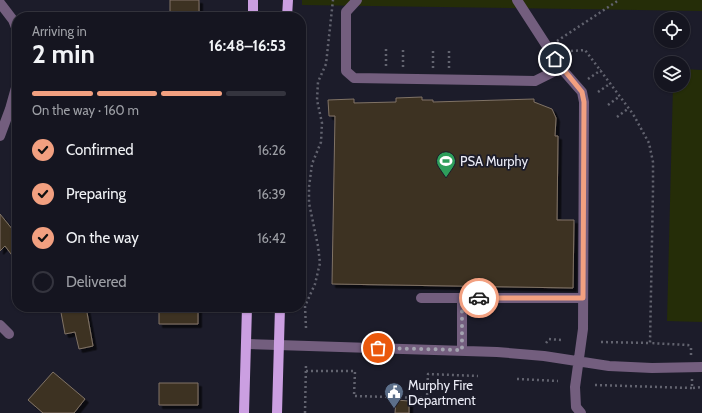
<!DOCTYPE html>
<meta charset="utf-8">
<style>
body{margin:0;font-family:Cabin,sans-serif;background:#22222d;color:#f1f3f6;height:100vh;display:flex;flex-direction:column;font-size:15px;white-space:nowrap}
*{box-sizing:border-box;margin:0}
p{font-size:13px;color:#9d9fa5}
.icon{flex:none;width:22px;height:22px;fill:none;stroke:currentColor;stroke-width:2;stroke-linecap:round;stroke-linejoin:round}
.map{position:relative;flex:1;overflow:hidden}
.side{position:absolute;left:12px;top:12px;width:294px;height:300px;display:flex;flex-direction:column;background:#151520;border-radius:16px;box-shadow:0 1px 3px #0004,0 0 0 1px #34343e}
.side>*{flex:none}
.tools{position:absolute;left:654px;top:12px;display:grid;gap:8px}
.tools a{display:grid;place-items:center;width:36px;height:36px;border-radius:50%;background:#151520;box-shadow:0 1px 3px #0004,0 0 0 1px #34343e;font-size:20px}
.pin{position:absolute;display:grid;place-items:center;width:34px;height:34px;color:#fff;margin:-17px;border:2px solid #fff;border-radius:50%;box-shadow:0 1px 4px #0007}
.courier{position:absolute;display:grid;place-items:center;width:40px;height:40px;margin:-20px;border:3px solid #f2a080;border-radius:50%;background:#fff;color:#222;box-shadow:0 1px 5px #0007}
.headline em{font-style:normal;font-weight:800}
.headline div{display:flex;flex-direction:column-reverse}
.headline{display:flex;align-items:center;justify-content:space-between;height:68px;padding:0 20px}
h1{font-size:26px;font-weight:800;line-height:30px}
.bar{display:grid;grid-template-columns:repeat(4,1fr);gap:6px 4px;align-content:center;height:48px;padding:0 20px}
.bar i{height:5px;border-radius:3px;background:#34343e}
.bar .selected{background:#f2a080}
.bar p{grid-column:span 4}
ol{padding:0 20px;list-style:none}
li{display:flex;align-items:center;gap:12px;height:44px}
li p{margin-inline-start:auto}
li .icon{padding:4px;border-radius:50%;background:#f2a080;color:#111;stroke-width:4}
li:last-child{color:#9d9fa5}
li i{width:22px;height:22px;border:2px solid #34343e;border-radius:50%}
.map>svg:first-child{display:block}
</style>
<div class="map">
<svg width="702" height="413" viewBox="0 0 702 413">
<defs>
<filter id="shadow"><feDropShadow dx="3.5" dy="3.5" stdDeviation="0" flood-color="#0009"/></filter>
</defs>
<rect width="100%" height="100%" fill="#1c1c2a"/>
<path fill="#252d08" d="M302 0H702V11L302 5Z
M683 69 702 70V322L667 321 673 85H683Z"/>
<path fill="#3c3124" stroke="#807365" filter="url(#shadow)" d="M170 0H199V17H170Z
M422 97V100H433V102L534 99V102L552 109 556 118 555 136H558L557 220H574L573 288 332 284 335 116H329L328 100 354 99V103L396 102V98Z
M0 214 17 235V262L5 246 0 251Z
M60 307H86L93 346 79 349 75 332 65 334Z
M159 307H198V324H159Z
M53 372 85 399 74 413H43L28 400Z
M159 383H198V405H159Z
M396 400 409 401V413H395Z"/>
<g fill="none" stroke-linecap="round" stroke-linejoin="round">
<path stroke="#62636f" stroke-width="2.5" stroke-dasharray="2 3" stroke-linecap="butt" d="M557 41 619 0
M386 49V67
M449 51V69
M571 51 585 50 633 114 649 143 653 162V190L650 343 688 345 691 348V355
M403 67V49
M433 68V51
M588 79 601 70
M598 92 611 83
M608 105 620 96
M617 117 629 108
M306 328 305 306 315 284 320 263 318 246 309 203V187L312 164 321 142 322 123 317 100 318 82 326 64 333 0
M601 342 650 343
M546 343 549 339 561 340
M306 371H355L354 396 427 398 428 374 478 376
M517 379 558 381
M692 379V388L702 387
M595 385 692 388
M305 413 306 363"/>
<path stroke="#735e7e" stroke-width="10" d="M357 0 346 12V71L354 78 535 81 561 68
M517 0 561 68 582 92 584 102 583 329 575 387 576 407 581 413
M0 3 13 20 17 30
M0 136 10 109 17 84
M421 298H583
M0 325 9 334
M247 344 497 352 544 356 609 366 652 368 702 367
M462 350V298"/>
<path stroke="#cb9fe1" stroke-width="10" d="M253 17V0
M287 17 288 0
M244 413 247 307
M277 413 280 307"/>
</g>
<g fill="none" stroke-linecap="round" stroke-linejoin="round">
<path stroke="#a3a3af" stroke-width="4" stroke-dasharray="0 7.2" d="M378 348 462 350V298H479"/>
<path stroke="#f2a080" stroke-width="5" d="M479 298H583L584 102 582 92 555 59"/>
</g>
<defs>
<symbol id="stadium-pin" viewBox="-11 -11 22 30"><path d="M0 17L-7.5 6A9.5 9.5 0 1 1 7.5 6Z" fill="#2e9e5b" stroke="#1c1c2a"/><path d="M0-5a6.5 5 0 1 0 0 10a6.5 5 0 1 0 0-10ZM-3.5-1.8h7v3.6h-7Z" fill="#fff"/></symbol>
<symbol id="civic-pin" viewBox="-11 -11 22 30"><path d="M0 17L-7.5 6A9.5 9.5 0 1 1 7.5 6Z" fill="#5c6f8a" stroke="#1c1c2a"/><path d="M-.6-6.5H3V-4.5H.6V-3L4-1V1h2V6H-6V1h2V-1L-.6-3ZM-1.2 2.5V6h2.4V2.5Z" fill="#fff"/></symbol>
</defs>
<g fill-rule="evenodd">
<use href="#stadium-pin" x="435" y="150" width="22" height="30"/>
<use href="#civic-pin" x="383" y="381" width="22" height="30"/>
</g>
<g text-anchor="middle" stroke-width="3.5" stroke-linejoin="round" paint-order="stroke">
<g font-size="13" fill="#ebecf6" stroke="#1c1c2a" text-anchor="start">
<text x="460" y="166">PSA Murphy</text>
<text x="408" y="390">Murphy Fire<tspan x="408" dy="15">Department</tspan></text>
</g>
</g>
</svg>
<div class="tools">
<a><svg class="icon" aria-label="locate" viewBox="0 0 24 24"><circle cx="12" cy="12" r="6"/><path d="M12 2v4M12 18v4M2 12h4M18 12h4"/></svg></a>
<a><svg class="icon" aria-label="layers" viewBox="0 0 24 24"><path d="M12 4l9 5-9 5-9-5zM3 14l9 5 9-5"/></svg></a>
</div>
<div class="pin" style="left:378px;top:348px;background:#ea580c"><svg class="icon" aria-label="bag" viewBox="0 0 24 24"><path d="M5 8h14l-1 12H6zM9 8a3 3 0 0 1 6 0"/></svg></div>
<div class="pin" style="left:555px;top:59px;background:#1f2937"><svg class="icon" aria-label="home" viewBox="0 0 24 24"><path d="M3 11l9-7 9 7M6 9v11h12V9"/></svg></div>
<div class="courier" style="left:479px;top:298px"><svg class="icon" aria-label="car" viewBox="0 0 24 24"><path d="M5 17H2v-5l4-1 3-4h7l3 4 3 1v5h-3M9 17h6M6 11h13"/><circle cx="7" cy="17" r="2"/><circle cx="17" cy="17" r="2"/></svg></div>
<section class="side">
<div class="headline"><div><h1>2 min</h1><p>Arriving in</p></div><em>16:48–16:53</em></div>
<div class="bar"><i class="selected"></i><i class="selected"></i><i class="selected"></i><i></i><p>On the way · 160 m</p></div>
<ol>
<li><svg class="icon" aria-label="check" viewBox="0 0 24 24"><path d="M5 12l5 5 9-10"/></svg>Confirmed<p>16:26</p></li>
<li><svg class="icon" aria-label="check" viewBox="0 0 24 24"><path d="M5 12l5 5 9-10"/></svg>Preparing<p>16:39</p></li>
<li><svg class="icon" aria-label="check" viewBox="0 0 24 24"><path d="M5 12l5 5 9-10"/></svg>On the way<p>16:42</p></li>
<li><i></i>Delivered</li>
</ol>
</section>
</div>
